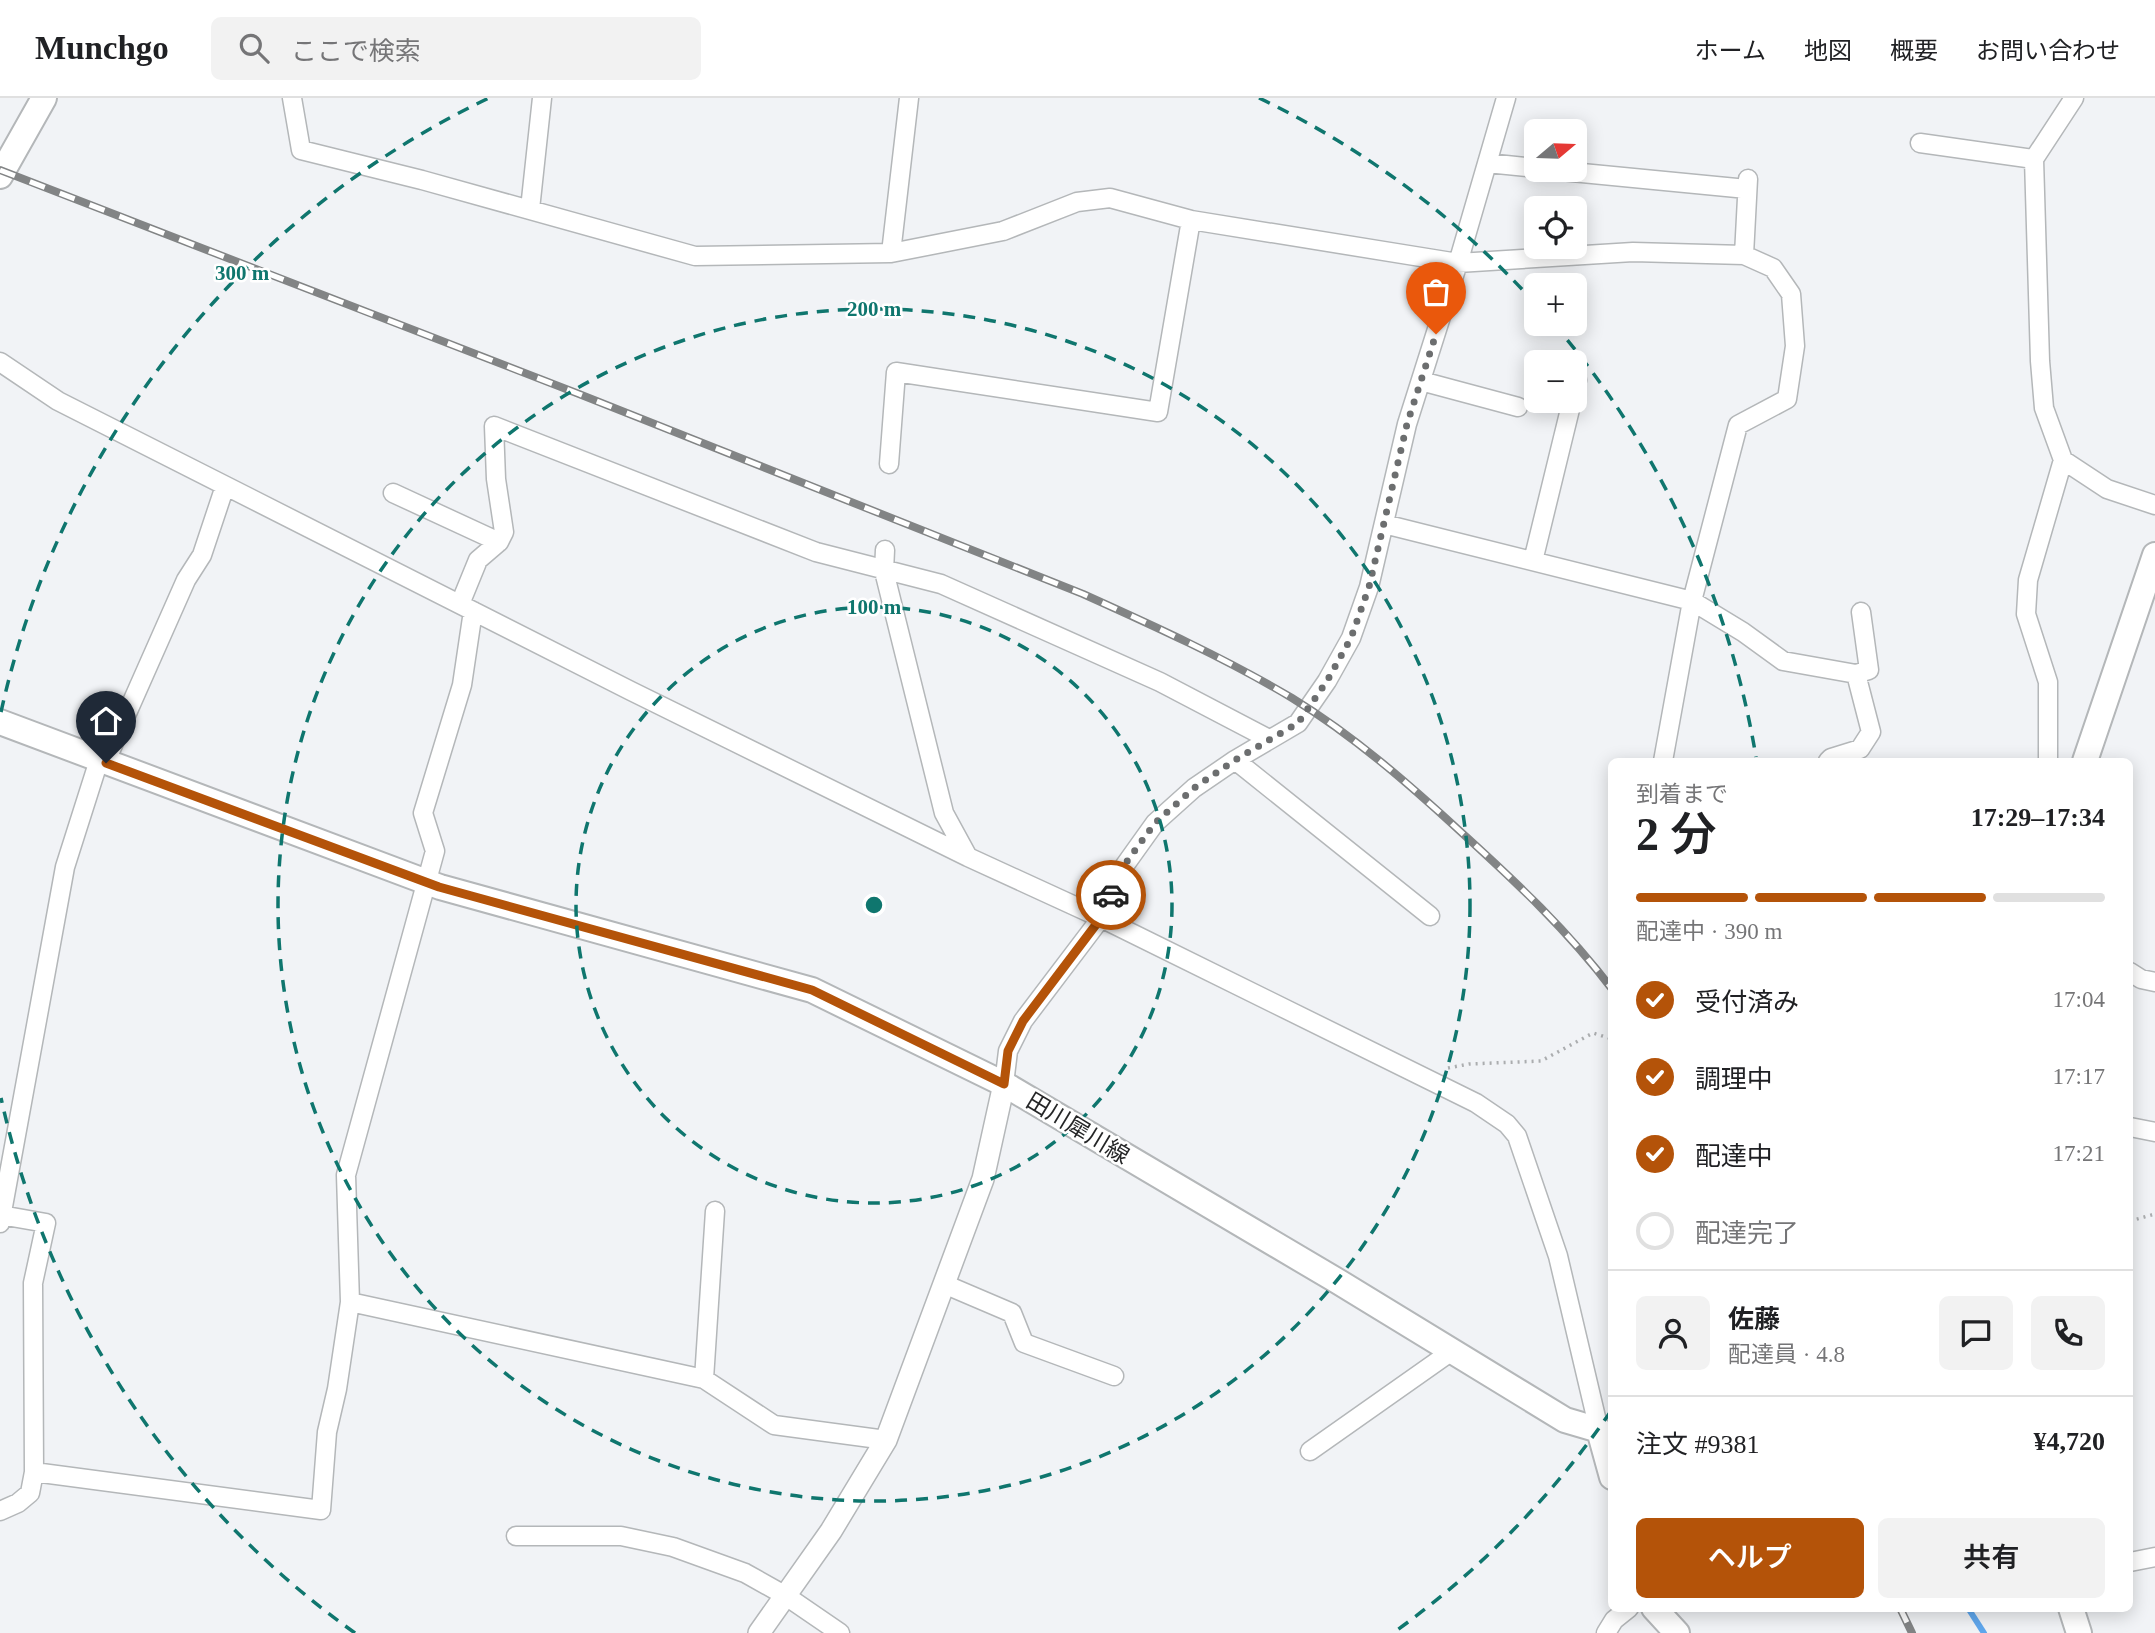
<!DOCTYPE html>
<html lang="ja">
<meta charset="utf-8">
<style>
body{margin:0;font-family:"Times New Roman","Noto Sans JP",serif;background:#f2f2f2;color:#202124;height:100vh;display:flex;flex-direction:column;font-size:26px;white-space:nowrap}
*{box-sizing:border-box;margin:0}
p{font-size:23px;color:#757577}
.icon{flex:none;width:38px;height:38px;fill:none;stroke:currentColor;stroke-width:2;stroke-linecap:round;stroke-linejoin:round}
.map{position:relative;flex:1;overflow:hidden}
.drawer{position:absolute;left:1608px;top:660px;width:525px;height:854px;display:flex;flex-direction:column;background:#fff;border-radius:10px;box-shadow:0 4px 18px #0003}
.drawer>*{flex:none}
.needle{width:46px;rotate:71deg}
.controls{position:absolute;left:1524px;top:21px;display:grid;gap:14px}
.controls a{display:grid;place-items:center;width:63px;height:63px;border-radius:10px;background:#fff;box-shadow:0 4px 18px #0003;font-size:35px}
.pin{position:absolute;display:grid;place-items:center;width:60px;height:60px;color:#fff;margin:-72px -30px;border-radius:50% 50% 50% 0;rotate:-45deg;box-shadow:0 0 7px #0007}
.pin .icon{rotate:45deg}
.courier{position:absolute;display:grid;place-items:center;width:70px;height:70px;margin:-35px;border:5px solid #b45309;border-radius:50%;background:#fff;color:#222;box-shadow:0 2px 9px #0007}
.headline em{font-style:normal;font-weight:600}
.headline div{display:flex;flex-direction:column-reverse}
.headline{display:flex;align-items:center;justify-content:space-between;height:119px;padding:0 28px}
h1{font-size:46px;font-weight:600;line-height:52px}
.bar{display:grid;grid-template-columns:repeat(4,1fr);gap:10px 7px;align-content:center;height:84px;padding:0 28px}
.bar i{height:9px;border-radius:5px;background:#e0e0e0}
.bar .on{background:#b45309}
.bar p{grid-column:span 4}
.line{display:flex;align-items:center;gap:18px;padding:0 28px;border-top:2px solid #e0e0e0}
.line div{flex:1}
.round{display:grid;place-items:center;flex:none;width:74px;height:74px;border-radius:10px;background:#f2f2f2}
ol{padding:0 28px;list-style:none}
li{display:flex;align-items:center;gap:21px;height:77px}
li p{margin-inline-start:auto}
li .icon{padding:7px;border-radius:50%;background:#b45309;color:#fff;stroke-width:4}
li:last-child{color:#757577}
li i{width:38px;height:38px;border:4px solid #e0e0e0;border-radius:50%}
.button{display:flex;gap:14px;margin-top:auto;padding:14px 28px}
.button a{flex:1;height:80px;border-radius:10px;background:#b45309;color:#fff;font-size:28px;font-weight:600;line-height:80px;text-align:center}
.button a+a{background:#f2f2f2;color:#202124}
header{display:flex;align-items:center;gap:42px;box-sizing:border-box;height:98px;padding:0 35px;background:#fff;border-bottom:2px solid #e0e0e0}
header strong{font-size:33px}
nav{display:flex;gap:38px;margin-inline-start:auto;font-size:24px}
.search{width:490px;height:63px;background:#f2f2f2;display:flex;align-items:center;gap:18px;box-sizing:border-box;padding:0 24px;border-radius:10px;color:#757577;font-size:26px}
.map>svg:first-child{display:block}
</style>
<header>
<strong>Munchgo</strong>
<div class="search"><svg class="icon" aria-label="search" viewBox="0 0 24 24"><circle cx="10" cy="10" r="6"/><path d="M15 15l6 6"/></svg>ここで検索</div>
<nav><a>ホーム</a><a>地図</a><a>概要</a><a>お問い合わせ</a></nav>
</header>
<div class="map">
<svg width="2155" height="1535" viewBox="0 0 2155 1535">
<rect width="100%" height="100%" fill="#f1f3f6"/>
<g fill="none" stroke-linecap="round" stroke-linejoin="round">
<path stroke="#5fa7ed" stroke-width="6" d="M1968 1510 1984 1535"/>
<defs>
<path id="minor" d="M292 0 301 52 422 82 695 158 891 155 1003 133 1077 104 1110 100 1191 122 1458 165 1633 154 1744 157 1773 170 1791 196 1795 248 1787 301 1738 327 1692 503 1743 534 1783 563 1856 576 1871 634 1860 651 1831 660 1828 663
M1920 45 2034 61
M1487 65 1536 70
M1551 72 1747 91
M530 111 542 0
M891 155 909 0
M1744 157 1748 81
M0 264 58 303 631 593 968 759 1101 820 1476 1005 1507 1026 1517 1038 1558 1158 1599 1332
M1421 283 1518 309
M1575 292 1577 282
M2063 362 2107 391 2155 407
M889 366 896 274 1158 314 1191 122
M393 395 499 444
M1384 426 1692 503 1663 663
M885 452 884 473 944 715 968 759
M1533 463 1572 303
M460 506 478 462 499 444 504 434 496 381 494 328 816 454 941 486 1160 584 1269 641
M1856 576 1869 572 1861 514
M1235 662 1430 818
M2048 663V584L2026 516 2028 482 2063 362 2044 310 2040 263 2034 61 2074 0
M105 665 186 482 202 457 225 388
M2130 874 2141 881 2155 884
M1004 986 1008 953 1023 923 1101 820 1125 767 1155 725 1194 690 1235 662 1298 625 1327 583 1351 540 1369 489 1407 326 1458 165 1506 0
M2130 1029 2155 1034
M0 1125 65 769 99 662
M944 1186 1012 1215 1024 1245 1114 1278
M350 1204 704 1281 774 1327 886 1342
M704 1281 715 1113
M1310 1353 1452 1253
M34 1374 321 1412 327 1334 337 1291 350 1204 346 1077 435 753 423 715 462 587 473 513
M0 1413 18 1405 30 1395 34 1374 33 1185 46 1125 1 1117
M516 1438H621L673 1449 745 1475 786 1498 840 1535
M2130 1464 2155 1459
M1606 1535 1614 1522 1629 1510"/>
<path id="tertiary" d="M759 1535 831 1433 886 1342 983 1081 1004 986"/>
<path id="secondary" d="M0 78 44 0
M0 624 440 789 812 892 1004 986 1334 1181 1565 1322 1599 1332 1612 1379
M2085 663 2155 457
M1654 1510 1677 1535
M2071 1510 2079 1535"/>
</defs>
<use href="#minor" stroke="#b4b7b9" stroke-width="21"/>
<use href="#tertiary" stroke="#b4b7b9" stroke-width="24"/>
<use href="#secondary" stroke="#b4b7b9" stroke-width="28"/>
<path stroke="#abadaf" stroke-width="3.5" stroke-dasharray="2 5" stroke-linecap="butt" d="M1448 970 1469 966 1541 963 1593 935 1612 941
M2130 1123 2155 1116"/>
<use href="#minor" stroke="#fff" stroke-width="18"/>
<use href="#tertiary" stroke="#fff" stroke-width="21"/>
<use href="#secondary" stroke="#fff" stroke-width="24"/>
<defs>
<path id="rail" d="M0 72 579 296 1083 496C1154 528 1225 560 1292 600 1354 638 1409 686 1462 735 1516 784 1568 833 1612 891
M1900 1510 1912 1535"/>
</defs>
<use href="#rail" stroke="#828485" stroke-width="8"/>
<use href="#rail" stroke="#fff" stroke-width="5" stroke-dasharray="16" stroke-linecap="butt"/>
</g>
<g fill="none" stroke-linecap="round" stroke-linejoin="round">
<path stroke="#6c6e6f" stroke-width="7" stroke-dasharray="0 12.6" d="M1111 797 1125 766 1155 725 1194 690 1235 662 1298 625 1327 583 1351 540 1369 489 1407 326 1436 236"/>
<path stroke="#b45309" stroke-width="9" d="M106 665 439 789 812 892 1004 986 1008 953 1023 923 1101 820 1111 797"/>
</g>
<g fill="none" stroke="#0f766e" stroke-width="3.5" stroke-dasharray="12 9">
<circle cx="874" cy="807" r="298"/>
<circle cx="874" cy="807" r="596"/>
<path d="M1611 1313A894 894 0 0 1 1393 1535M355 1535A894 894 0 0 1 1 1000M1 614A894 894 0 0 1 489 0M1259 0A894 894 0 0 1 1533 203M1554 226A894 894 0 0 1 1756 659"/>
</g>
<g text-anchor="middle" stroke-width="5" stroke-linejoin="round" paint-order="stroke">
<g font-size="23" fill="#252627" stroke="#fff">
<text transform="translate(1078 1030) rotate(31)" y="8">田川犀川線</text>
</g>
</g>
<circle cx="874" cy="807" r="10" fill="#0f766e" stroke="#fff" stroke-width="3.5"/>
<g font-size="21" text-anchor="middle" font-weight="bold" fill="#0f766e" stroke="#fff" stroke-width="5" stroke-linejoin="round" paint-order="stroke">
<text x="242" y="182">300 m</text>
<text x="874" y="218">200 m</text>
<text x="874" y="516">100 m</text>
</g>
</svg>
<div class="controls">
<a><svg class="needle" viewBox="-14 -14 28 28"><path d="M0-13l5 13h-10z" fill="#e53935"/><path d="M0 13l5-13h-10z" fill="#757577"/></svg></a>
<a><svg class="icon" aria-label="locate" viewBox="0 0 24 24"><circle cx="12" cy="12" r="6"/><path d="M12 2v4M12 18v4M2 12h4M18 12h4"/></svg></a>
<a>+</a>
<a>−</a>
</div>
<div class="pin" style="left:1436px;top:236px;background:#ea580c"><svg class="icon" aria-label="bag" viewBox="0 0 24 24"><path d="M5 8h14l-1 12H6zM9 8a3 3 0 0 1 6 0"/></svg></div>
<div class="pin" style="left:106px;top:665px;background:#1f2937"><svg class="icon" aria-label="home" viewBox="0 0 24 24"><path d="M3 11l9-7 9 7M6 9v11h12V9"/></svg></div>
<div class="courier" style="left:1111px;top:797px"><svg class="icon" aria-label="car" viewBox="0 0 24 24"><path d="M5 17H2v-5l4-1 3-4h7l3 4 3 1v5h-3M9 17h6M6 11h13"/><circle cx="7" cy="17" r="2"/><circle cx="17" cy="17" r="2"/></svg></div>
<section class="drawer">
<div class="headline"><div><h1>2 分</h1><p>到着まで</p></div><em>17:29–17:34</em></div>
<div class="bar"><i class="on"></i><i class="on"></i><i class="on"></i><i></i><p>配達中 · 390 m</p></div>
<ol>
<li><svg class="icon" aria-label="check" viewBox="0 0 24 24"><path d="M5 12l5 5 9-10"/></svg>受付済み<p>17:04</p></li>
<li><svg class="icon" aria-label="check" viewBox="0 0 24 24"><path d="M5 12l5 5 9-10"/></svg>調理中<p>17:17</p></li>
<li><svg class="icon" aria-label="check" viewBox="0 0 24 24"><path d="M5 12l5 5 9-10"/></svg>配達中<p>17:21</p></li>
<li><i></i>配達完了</li>
</ol>
<div class="line" style="height:126px"><a class="round"><svg class="icon" aria-label="person" viewBox="0 0 24 24"><circle cx="12" cy="8" r="4"/><path d="M4 21q1-7 8-7t8 7"/></svg></a><div><b>佐藤</b><p>配達員 · 4.8</p></div><a class="round"><svg class="icon" aria-label="chat" viewBox="0 0 24 24"><path d="M4 5h16v11H9l-5 4z"/></svg></a><a class="round"><svg class="icon" aria-label="phone" viewBox="0 0 24 24"><path d="M5 4h4l2 5-3 2q2 4 5 5l2-3 5 2v4C11 20 4 13 5 4z"/></svg></a></div>
<div class="line" style="height:91px"><div>注文 #9381</div><b>¥4,720</b></div>
<div class="button"><a>ヘルプ</a><a>共有</a></div>
</section>
</div>
